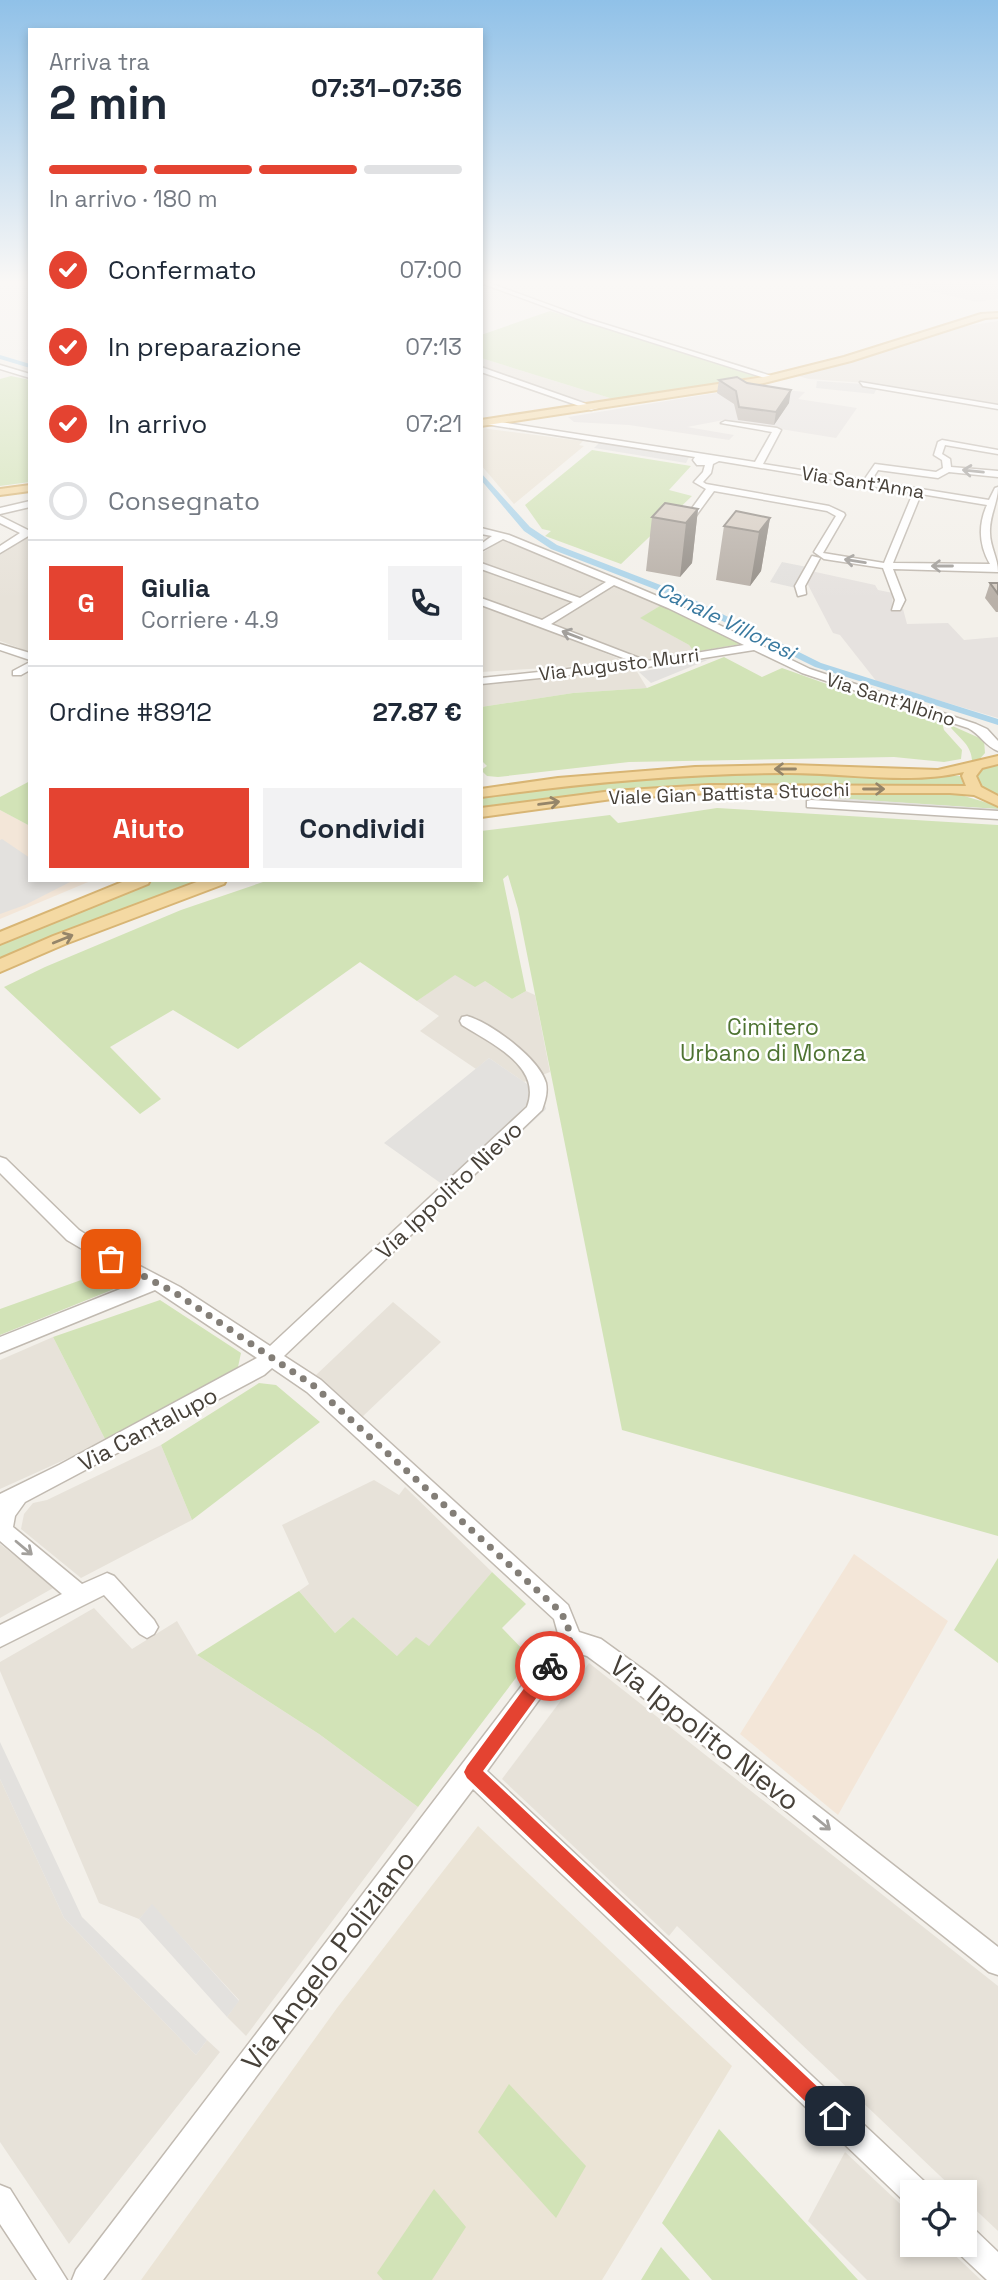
<!DOCTYPE html>
<html lang="it">
<meta charset="utf-8">
<style>
body{margin:0;font-family:"Space Grotesk",sans-serif;background:#f2f2f3;color:#1f2937;height:100vh;display:flex;flex-direction:column;font-size:26px;white-space:nowrap}
*{box-sizing:border-box;margin:0}
p{font-size:23px;color:#747a83}
.icon{flex:none;width:38px;height:38px;fill:none;stroke:currentColor;stroke-width:2;stroke-linecap:round;stroke-linejoin:round}
.map{position:relative;flex:1;overflow:hidden}
.side{position:absolute;left:28px;top:28px;width:455px;height:854px;display:flex;flex-direction:column;background:#fff;border-radius:0px;box-shadow:0 4px 10px #0003}
.side>*{flex:none}
.tools{position:absolute;left:900px;top:2180px;display:grid;gap:14px}
.tools a{display:grid;place-items:center;width:77px;height:77px;border-radius:0px;background:#fff;box-shadow:0 4px 10px #0003;font-size:35px}
.pin{position:absolute;display:grid;place-items:center;width:60px;height:60px;color:#fff;margin:-30px;border-radius:14px;box-shadow:0 4px 10px #0006}
.courier{position:absolute;display:grid;place-items:center;width:70px;height:70px;margin:-35px;border:5px solid #e44331;border-radius:50%;background:#fff;color:#222;box-shadow:0 2px 9px #0007}
.overview em{font-style:normal;font-weight:700}
.overview div{display:flex;flex-direction:column-reverse}
.overview{display:flex;align-items:center;justify-content:space-between;height:119px;padding:0 21px}
h1{font-size:46px;font-weight:700;line-height:52px}
.bar{display:grid;grid-template-columns:repeat(4,1fr);gap:10px 7px;align-content:center;height:84px;padding:0 21px}
.bar i{height:9px;border-radius:5px;background:#e0e1e3}
.bar .active{background:#e44331}
.bar p{grid-column:span 4}
.line{display:flex;align-items:center;gap:18px;padding:0 21px;border-top:2px solid #e0e1e3}
.line div{flex:1}
.round{display:grid;place-items:center;flex:none;width:74px;height:74px;border-radius:0px;background:#f2f2f3}
ol{padding:0 21px;list-style:none}
li{display:flex;align-items:center;gap:21px;height:77px}
li p{margin-inline-start:auto}
li .icon{padding:7px;border-radius:50%;background:#e44331;color:#fff;stroke-width:4}
li:last-child{color:#747a83}
li i{width:38px;height:38px;border:4px solid #e0e1e3;border-radius:50%}
.cta{display:flex;gap:14px;margin-top:auto;padding:14px 21px}
.cta a{flex:1;height:80px;border-radius:0px;background:#e44331;color:#fff;font-size:28px;font-weight:700;line-height:80px;text-align:center}
.cta a+a{background:#f2f2f3;color:#1f2937}
.map>svg:first-child{display:block}
</style>
<div class="map">
<svg width="998" height="2280" viewBox="0 0 998 2280">
<rect width="100%" height="100%" fill="#f3f0ea"/>
<path fill="#e7e2d9" d="M998 321V405L867 383 809 379 794 375 966 326Z
M481 358 613 399 585 404 481 369Z
M30 536V652L0 641V554Z
M501 540 605 581 577 598 481 563V554Z
M481 568 571 601 540 621 481 597Z
M613 585 663 604 641 618 689 645 694 652 649 661 553 623Z
M481 604 630 663 481 672Z
M636 670 647 688 573 693 481 707V685L566 675Z
M455 974 485 981 512 999 526 991 535 995 550 1072 524 1082 489 1058 476 1069 420 1031 439 1016 417 1001Z
M393 1302 441 1342 361 1418 316 1375Z
M53 1337 106 1441 0 1489V1360Z
M161 1445 192 1520 81 1578 21 1529 24 1514 33 1503 47 1500Z
M374 1480 399 1495 405 1487 492 1572 429 1647 397 1656 353 1617 335 1633 299 1591 309 1584 282 1525Z
M0 1544 55 1587 0 1618Z
M94 1608 132 1649 177 1621 197 1655 319 1734 418 1807 246 2036 227 2017 239 2000 152 1905 139 1919 99 1903 0 1671V1662Z
M589 1663 998 1986V2231L964 2199V2193H958L677 1926 669 1936 502 1779Z
M0 1779 64 1918 196 2055 207 2040 220 2052 69 2244 0 2142Z
M845 2152 912 2215V2245H944L981 2280H867L808 2221Z"/>
<path fill="#f3e6d8" d="M0 810 30 826V880H93L0 919Z
M854 1554 948 1621 838 1815 740 1734Z"/>
<path fill="#e6e2df" d="M882 280H998V299L977 302Z
M753 387 805 392 798 399 857 408 836 438 724 420 687 427 734 435 729 440 629 425 574 422 568 417Z
M811 571 875 585 878 590 893 593 892 606 903 609 907 624 948 623 964 640 998 637V718L877 682 840 635 833 633 806 581Z"/>
<path fill="#ebe4d6" d="M481 428 583 441 579 445 584 446 514 504 481 465Z
M478 1826 732 2066 602 2280H141L337 2008Z"/>
<path fill="#d2e3b7" d="M550 311 757 373 758 376 613 399 481 358V335Z
M11 376 30 380V482L0 486V379Z
M592 450 691 466 669 490 692 496 621 564 545 536 551 531 542 529 525 505Z
M663 604 741 644 694 652 689 645 640 618Z
M724 657 762 677 782 668 905 712 942 722 944 730 962 750 961 759 944 762 894 757 629 762 498 777 487 776 481 770 487 766 481 760V707L573 693 647 688Z
M948 724 984 740 985 753 978 761 972 760C971 743 956 736 948 724Z
M998 764V796L986 791 977 779 981 769Z
M824 773 960 776 964 786H709L481 810V796L586 782 705 774Z
M30 781V826L0 810V797Z
M954 793 998 806V809L829 798V794Z
M717 808 998 825V1536L622 1430 518 909 508 875 503 879 526 991 512 999 485 981 475 987 455 975 417 1001 360 962 238 1049 173 1010 110 1047 161 1099 140 1114 4 987 45 967 181 910 269 880H481V831L610 815 618 823Z
M155 880H202L50 938 0 961V943Z
M98 1274 119 1287 0 1335V1309Z
M160 1300 241 1353 238 1367 106 1441 53 1337Z
M259 1383 276 1385 320 1422 192 1520 161 1445Z
M998 1558V1663L954 1630Z
M492 1572 526 1604 502 1628 531 1658 418 1807 319 1734 197 1655 299 1591 335 1633 353 1617 397 1656 416 1637 429 1646Z
M509 2084 586 2166 556 2218 478 2132Z
M719 2129 858 2280H712L662 2223Z
M434 2189 466 2227 432 2280H383L377 2273Z
M661 2247 690 2280H641Z"/>
<path fill="#e3e1de" d="M817 381 863 384 878 386 874 394 816 388Z
M600 442 689 457 686 463 594 448Z
M782 562 807 567 796 588 770 582Z
M710 659 651 683 639 672Z
M807 796 998 809V820L806 807Z
M2 839 30 858V880H74L25 905 0 914V840Z
M489 1058 542 1094 546 1109 456 1194 384 1143Z
M0 1742 82 1917 207 2040 196 2055 64 1918 0 1779Z
M152 1904 239 2001 227 2017 139 1919Z"/>
<g fill="none" stroke-linecap="round" stroke-linejoin="round">
<path fill="#add4e9" fill-rule="evenodd" d="M0 355 30 364V368L0 359Z
M481 473 530 527 557 545 676 591 821 663 998 719V725L815 667 670 595 551 549 524 531 481 480Z"/>
<defs>
<path id="minor" d="M481 280 588 319 778 378 771 380 584 321 481 283Z
M0 365 30 374V378L0 369Z
M481 367 598 408 591 410 481 372Z
M860 382 998 405V409L863 386Z
M488 420 755 462 772 432 721 423 725 421 777 428 781 430 763 464 864 480 875 464 936 472 943 468 942 460 934 455 938 442 942 440 998 450V454L945 445 942 454 950 459 951 467 998 471V477L949 472 938 478 878 470 871 481 989 500 995 488 998 487C998 503 989 516 990 533 990 547 998 558 998 572L893 569 905 600 900 610H892L895 600 883 568 824 559 814 552 836 516 827 511 714 491 687 528H681L679 526 706 489 694 482 703 472 705 465H697L693 460 695 457 485 424ZM719 461 913 493 884 563 823 553 845 515 844 513 829 506 706 484 703 482 711 473 713 464ZM921 494 987 505C978 525 979 545 990 564L893 563Z
M30 501V507L0 514V508Z
M0 516 30 531V535L0 553V546L20 533 0 523Z
M481 528 509 535 617 579 676 604 810 669 976 724 987 729 998 741V751C986 747 980 734 968 728L802 673 754 650 647 667 481 684V678L634 662 481 605V598L542 620 573 602 481 569V563L580 598 606 582 503 539 481 551V544L492 536 481 534ZM614 585 668 608 744 645 647 661 551 624Z
M812 556 820 558 805 586 806 594 798 596 795 586Z
M0 644 30 653V660L0 650Z
M30 662V670L21 675H13V671Z
M811 800 998 811V819L807 807V801Z
M467 1016C491 1023 539 1058 546 1083 548 1093 545 1101 542 1110L284 1356 321 1380 568 1605 579 1632 601 1639 652 1676 998 1947V1975L989 1972 636 1692 587 1656 574 1652 487 1771 926 2183 930 2193H912V2205L906 2203 473 1789 103 2280H72L76 2270 559 1637 554 1619 307 1392 272 1368 264 1375 25 1502 15 1516 13 1527 82 1584 107 1573 114 1576 154 1620 158 1627 154 1634 147 1638 140 1634 104 1595 0 1647V1625L62 1594 0 1541V1494L59 1465 257 1358 155 1290 0 1353V1337L138 1282 67 1240 0 1173V1157L6 1159 79 1230 117 1254 180 1287 270 1346 527 1107C543 1066 490 1043 462 1025L460 1021 462 1017Z
M0 2185 10 2189 67 2280H37L0 2224Z
M964 2225 974 2229 998 2252V2280H987L954 2249 953 2245H964Z"/>
<path id="major" d="M998 313V317L985 318 851 361 764 383 481 426V420L764 377 844 357 981 314Z
M30 485V491L0 495V489Z
M998 756V764L982 768 976 776 981 787 998 796V806L974 795 950 793H709L612 799 481 817V808L612 791 709 785 966 786 962 776 964 772C908 785 847 773 789 773 686 773 583 783 481 797V789L558 778 695 767 790 765 938 770Z
M127 880H150L148 884 0 944V932Z
M202 880H226L224 884 65 944 0 972V959L53 936Z"/>
</defs>
<use href="#minor" stroke="#c1bab1" stroke-width="3"/>
<use href="#major" stroke="#d8b574" stroke-width="4"/>
<use href="#minor" fill="#fff" fill-rule="evenodd"/>
<use href="#major" fill="#f4d9a3" fill-rule="evenodd"/>
</g>
<path fill="#b9b1a9" d="M719 380 747 383 789 403 774 425 738 420 734 404 717 393Z
M698 509 692 563 680 577 646 571 652 517Z
M770 518 761 571 750 586 716 580 724 526Z
M990 583H998V612H996L985 598Z"/>
<path fill="#969089" d="M791 390 789 403 774 425 776 412Z
M698 509 692 563 680 577 686 523Z
M770 518 761 571 750 586 759 532Z"/>
<path fill="#d7cec4" stroke="#969089" stroke-width="2" d="M737 377 747 383 791 390 776 412 739 407 736 391 719 380Z
M665 503 698 509 686 523 652 517Z
M736 511 770 518 759 532 724 526Z
M990 583H998V594Z"/>
<defs><path id="oneway-shaft" d="M-6 0H5M1.5-3L5.5 0L1.5 3" fill="none" stroke-width="1.6" stroke-linecap="round" stroke-linejoin="round" transform="scale(1.75)"/></defs>
<g stroke="#a3a09c">
<use href="#oneway-shaft" transform="translate(973 471) rotate(-174)"/>
<use href="#oneway-shaft" transform="translate(855 561) rotate(-171)"/>
<use href="#oneway-shaft" transform="translate(942 566) rotate(-180)"/>
<use href="#oneway-shaft" transform="translate(572 635) rotate(-159)"/>
<use href="#oneway-shaft" transform="translate(24 1548) rotate(40)"/>
<use href="#oneway-shaft" transform="translate(822 1823) rotate(39)"/>
</g>
<g stroke="#958569">
<use href="#oneway-shaft" transform="translate(785 769) rotate(-180)"/>
<use href="#oneway-shaft" transform="translate(874 789)"/>
<use href="#oneway-shaft" transform="translate(549 803) rotate(-8)"/>
<use href="#oneway-shaft" transform="translate(63 939) rotate(-22)"/>
</g>
<linearGradient id="sky" x2="0" y2="1"><stop stop-color="#90c1e8"/><stop offset="0.47" stop-color="#faf8f6"/><stop offset="1" stop-color="#faf8f6" stop-opacity="0"/></linearGradient>
<rect width="998" height="600" fill="url(#sky)"/>
<path fill="#e44331" d="M550 1658 556 1660 558 1666 556 1671 483 1771 841 2109 844 2116 841 2123 835 2125 828 2123 467 1778 464 1772 467 1766 545 1660Z"/>
<g fill="none" stroke-linecap="round" stroke-linejoin="round">
<path stroke="#837e77" stroke-width="7" stroke-dasharray="0 12.6" d="M111 1259 174 1292 314 1386 561 1612 568 1627 570 1640 550 1666"/>
</g>
<g text-anchor="middle" stroke-width="5" stroke-linejoin="round" paint-order="stroke">
<g font-size="19" fill="#474139" stroke="#fff">
<text transform="translate(863 482) rotate(9)" y="7">Via Sant'Anna</text>
<text transform="translate(619 664) rotate(-7)" y="7">Via Augusto Murri</text>
<text transform="translate(891 699) rotate(18)" y="7">Via Sant'Albino</text>
<text transform="translate(729 793) rotate(-2)" y="7">Viale Gian Battista Stucchi</text>
</g>
<g font-size="21" font-style="italic" fill="#3a7aa0" stroke="#fff">
<text transform="translate(726 621) rotate(26)" y="7">Canale Villoresi</text>
</g>
<g font-size="23" fill="#4e7332" stroke="#fff">
<text x="773" y="1035">Cimitero<tspan x="773" dy="26">Urbano di Monza</tspan></text>
</g>
<g font-size="23" fill="#474139" stroke="#fff">
<text transform="translate(449 1190) rotate(-43)" y="8">Via Ippolito Nievo</text>
<text transform="translate(148 1429) rotate(-28)" y="8">Via Cantalupo</text>
</g>
<g font-size="28" fill="#474139" stroke="#fff">
<text transform="translate(705 1733) rotate(38)" y="10">Via Ippolito Nievo</text>
<text transform="translate(328 1960) rotate(-53)" y="10">Via Angelo Poliziano</text>
</g>
</g>
</svg>
<div class="tools">
<a><svg class="icon" aria-label="locate" viewBox="0 0 24 24"><circle cx="12" cy="12" r="6"/><path d="M12 2v4M12 18v4M2 12h4M18 12h4"/></svg></a>
</div>
<div class="pin" style="left:111px;top:1259px;background:#ea580c"><svg class="icon" aria-label="bag" viewBox="0 0 24 24"><path d="M5 8h14l-1 12H6zM9 8a3 3 0 0 1 6 0"/></svg></div>
<div class="pin" style="left:835px;top:2116px;background:#1f2937"><svg class="icon" aria-label="home" viewBox="0 0 24 24"><path d="M3 11l9-7 9 7M6 9v11h12V9"/></svg></div>
<div class="courier" style="left:550px;top:1666px"><svg class="icon" aria-label="bike" viewBox="0 0 24 24"><circle cx="6" cy="16" r="4"/><circle cx="18" cy="16" r="4"/><path d="M6 16l4-8h5l3 8M10 8l3 8H6M13 5h3"/></svg></div>
<section class="side">
<div class="overview"><div><h1>2 min</h1><p>Arriva tra</p></div><em>07:31–07:36</em></div>
<div class="bar"><i class="active"></i><i class="active"></i><i class="active"></i><i></i><p>In arrivo · 180 m</p></div>
<ol>
<li><svg class="icon" aria-label="check" viewBox="0 0 24 24"><path d="M5 12l5 5 9-10"/></svg>Confermato<p>07:00</p></li>
<li><svg class="icon" aria-label="check" viewBox="0 0 24 24"><path d="M5 12l5 5 9-10"/></svg>In preparazione<p>07:13</p></li>
<li><svg class="icon" aria-label="check" viewBox="0 0 24 24"><path d="M5 12l5 5 9-10"/></svg>In arrivo<p>07:21</p></li>
<li><i></i>Consegnato</li>
</ol>
<div class="line" style="height:126px"><b class="round" style="background:#e44331;color:#fff">G</b><div><b>Giulia</b><p>Corriere · 4.9</p></div><a class="round"><svg class="icon" aria-label="phone" viewBox="0 0 24 24"><path d="M5 4h4l2 5-3 2q2 4 5 5l2-3 5 2v4C11 20 4 13 5 4z"/></svg></a></div>
<div class="line" style="height:91px"><div>Ordine #8912</div><b>27.87 €</b></div>
<div class="cta"><a>Aiuto</a><a>Condividi</a></div>
</section>
</div>
